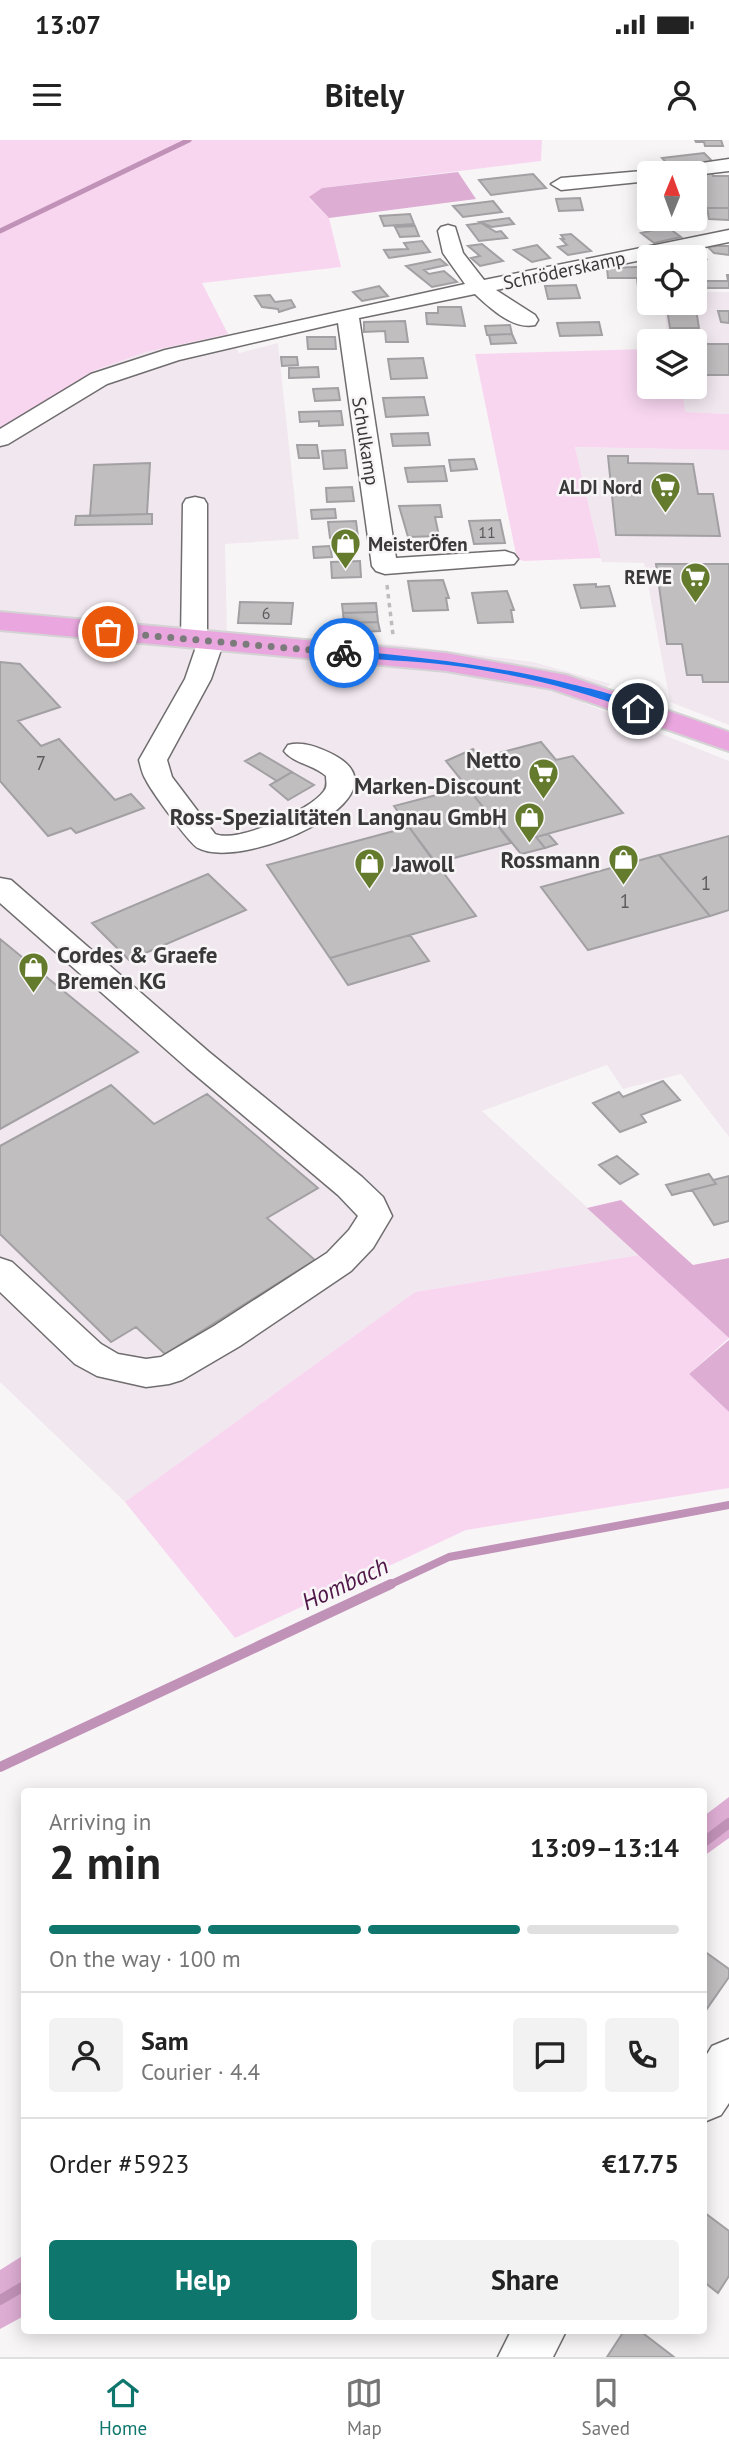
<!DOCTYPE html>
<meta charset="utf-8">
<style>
body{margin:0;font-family:"PT Sans",sans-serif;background:#f2f2f2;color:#222;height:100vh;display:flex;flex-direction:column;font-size:26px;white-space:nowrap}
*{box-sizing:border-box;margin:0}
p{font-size:23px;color:#767676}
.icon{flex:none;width:38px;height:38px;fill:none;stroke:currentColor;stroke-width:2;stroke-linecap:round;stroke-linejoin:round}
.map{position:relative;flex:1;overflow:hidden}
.side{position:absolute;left:21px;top:1648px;width:686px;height:546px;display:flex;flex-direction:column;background:#fff;border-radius:7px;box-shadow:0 4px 18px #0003}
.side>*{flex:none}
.needle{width:46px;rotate:1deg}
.tools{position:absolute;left:637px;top:21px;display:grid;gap:14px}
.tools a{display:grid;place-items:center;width:70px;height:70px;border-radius:7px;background:#fff;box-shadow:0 4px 18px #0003;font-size:35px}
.pin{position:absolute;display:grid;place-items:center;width:60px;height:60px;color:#fff;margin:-30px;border:4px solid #fff;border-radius:50%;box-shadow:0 2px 7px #0007}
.courier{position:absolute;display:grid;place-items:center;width:70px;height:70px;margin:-35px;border:5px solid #1a73e8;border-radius:50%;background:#fff;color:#222;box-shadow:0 2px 9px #0007}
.summary em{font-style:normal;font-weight:700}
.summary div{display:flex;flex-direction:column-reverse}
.summary{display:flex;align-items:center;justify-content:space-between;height:119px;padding:0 28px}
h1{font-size:46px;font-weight:700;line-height:52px}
.bar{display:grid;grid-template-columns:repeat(4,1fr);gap:10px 7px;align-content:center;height:84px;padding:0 28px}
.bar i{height:9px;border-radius:5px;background:#e0e0e0}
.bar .active{background:#0f766e}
.bar p{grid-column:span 4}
.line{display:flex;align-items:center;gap:18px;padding:0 28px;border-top:2px solid #e0e0e0}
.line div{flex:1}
.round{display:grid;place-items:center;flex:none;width:74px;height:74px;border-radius:7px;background:#f2f2f2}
.button{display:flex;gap:14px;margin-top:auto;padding:14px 28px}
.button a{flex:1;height:80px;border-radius:7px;background:#0f766e;color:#fff;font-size:28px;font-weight:700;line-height:80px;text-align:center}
.button a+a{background:#f2f2f2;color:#222}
.status{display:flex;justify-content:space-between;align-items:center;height:49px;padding:0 35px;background:#fff;direction:ltr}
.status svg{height:19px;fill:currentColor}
header{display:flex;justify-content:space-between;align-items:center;height:91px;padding:0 28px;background:#fff;font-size:32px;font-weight:700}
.tab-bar{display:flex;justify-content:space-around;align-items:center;height:98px;border-top:2px solid #e0e0e0;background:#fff;font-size:19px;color:#767676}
.tab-bar a{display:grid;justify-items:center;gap:4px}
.tab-bar .active{color:#0f766e}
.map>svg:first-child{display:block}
</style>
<div class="status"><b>13:07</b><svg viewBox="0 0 49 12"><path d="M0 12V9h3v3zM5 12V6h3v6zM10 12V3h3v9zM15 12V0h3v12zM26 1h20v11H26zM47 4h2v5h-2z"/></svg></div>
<header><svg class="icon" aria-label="menu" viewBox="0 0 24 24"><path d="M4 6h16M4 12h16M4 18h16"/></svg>Bitely<svg class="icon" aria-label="person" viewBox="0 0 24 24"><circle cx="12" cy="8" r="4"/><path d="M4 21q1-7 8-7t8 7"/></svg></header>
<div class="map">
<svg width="729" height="2217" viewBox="0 0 729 2217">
<rect width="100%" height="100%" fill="#f8f5f7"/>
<path fill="#f1e8ef" d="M695 152H729V274L684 272 682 247H695V201H649V198L667 197 664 163H695Z
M228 194 239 213 278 203 299 399 225 404 227 493 403 505 533 522 611 544 584 563 729 621V997L681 934 623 949 607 925 482 971 639 1115 415 1152 125 1362 0 1242V290L93 231 146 212Z
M575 307 729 310V585L670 562 644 423 602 422Z"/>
<path fill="#f8d6f0" d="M0 0H542L541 21 322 48 309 58 329 78 341 127 202 143 228 194 146 212 93 231 0 290Z
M649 209V247H682L685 272 729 274V310L575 307 601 418 524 421 517 419 475 214Z
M639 1115 729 1198 689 1234 729 1272V1348L466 1390 235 1498 125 1362 415 1152Z"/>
<path fill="#deadd4" d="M458 32 476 59 329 78 309 57 322 48Z
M621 1060 693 1125 729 1118V1198L587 1068Z
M729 1200V1272L689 1234Z
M729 1657V1698L704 1716V1676Z
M24 2115V2176L0 2189V2130Z"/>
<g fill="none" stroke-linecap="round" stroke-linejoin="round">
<path stroke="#c192b8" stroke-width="5" d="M0 91 189 0"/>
<path stroke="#c192b8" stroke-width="8" d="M387 1446 449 1417 729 1365"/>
<path stroke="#c192b8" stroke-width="10" d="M0 1627 391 1444
M704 1702 729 1683
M0 2160 24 2146"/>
</g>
<path fill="#c1bec0" stroke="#a2a0a2" stroke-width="2" d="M695 0H721L723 6H705L704 2H696Z
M704 13 714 23 671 28 662 18Z
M711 30 713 36H729V68H695V33Z
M533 34 546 48 491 55 479 40Z
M580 58 583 70 559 71 556 59Z
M493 61 502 72 463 77 453 66Z
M707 68H729V80L709 79Z
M410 74 414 84 384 86 380 76Z
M509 78 514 84 492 87 480 82Z
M659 81 681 97 654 103 641 93 659 89 650 83Z
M481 83 496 92 501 91 507 98 479 101 467 85Z
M415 86 419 96 400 97 395 87Z
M571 94 591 111 568 115 558 107 567 105 561 99H564L561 95Z
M422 101 430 112 389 118 384 110 408 109 404 103Z
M482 104 503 121 480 126 471 118 480 116 468 106Z
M537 105 550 118 532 122 514 110Z
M717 106H729V115L714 113 708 107Z
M697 110 706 119 695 120V117H680L676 113Z
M440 119 447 125 424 130 429 134 444 131 457 142 432 147 406 126Z
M636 127H649V147H638L637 138H608L607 128Z
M727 135H729V148H705L704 141H728Z
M576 145 580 158 548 159 545 146Z
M379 146 388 156 362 161 353 152Z
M270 155 275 162 291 160 295 167 279 172 278 169 262 167 255 156Z
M666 163H695L699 188H670Z
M438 167H461L465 186 427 184 426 173H438Z
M718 171H729V183L721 182Z
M405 181 408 202H386L385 191 364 192V182Z
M599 182 602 195 560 196 557 183Z
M510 185 512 194 487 195 485 186Z
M512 194 516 203 491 204 489 195Z
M307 197H335L336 209H308Z
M695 204H729V235H695Z
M281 217H297L298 225 282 226Z
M423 218 427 238 391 239 388 219Z
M318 227 319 237 289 238V228Z
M338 248 340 260 315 261 313 249Z
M424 257 428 275 386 277 383 258Z
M341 271 343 285 319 286V281L300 282 299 272Z
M428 293 430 305 393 306 391 294Z
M297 305H317L319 318H299Z
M345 310 347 328 324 329 322 311Z
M608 316H628V323L693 324 698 354H713L720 396 616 395Z
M474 319 477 329 451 331 449 320Z
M150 323 147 374 90 376 94 325Z
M444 326 447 341 408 342 405 328Z
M352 347 354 361 327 362 326 348Z
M440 365 442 377H435L439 396 408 397 399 366Z
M335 369 336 378 312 379 311 370Z
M147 374H152V384L75 385 76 376Z
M500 380 505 403 474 404 469 381Z
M356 381 358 397 330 398 328 382Z
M330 406 332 417 314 418 313 407Z
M360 421 361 437 332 438 331 422Z
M656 424H729V542H703L702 535H687L682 504H667Z
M443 440 449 458H446L448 470 413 471 408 441Z
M596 444V447L609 446 615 466 581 468 574 445Z
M507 451 514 470H511L513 482 478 483 472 453Z
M240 462 293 463 291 484 238 483Z
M376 463 377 472 343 473 342 464Z
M377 472 378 482 344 483 343 473Z
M378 482 380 491 345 493 344 483Z
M0 522 20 524 60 567 18 581 41 606 59 599 115 660 131 654 144 668 76 693 71 688 48 696 0 641Z
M541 602 556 620 573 616 623 673 536 697 545 708 521 714 446 621 473 609 480 618Z
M260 613 292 632 277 641 245 621Z
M292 632 314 645 288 660 270 645Z
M467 647 511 703 435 723 394 666Z
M409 687 476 776 330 818 267 725Z
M548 694 557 704 545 708 536 697Z
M729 696V770L710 776 659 715Z
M659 715 710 776 588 810 541 747Z
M208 734 246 770 129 820 92 783Z
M410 795 429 821 348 845 330 818Z
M0 799 138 912 0 989Z
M663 941 680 960 641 975 646 982 620 992 593 963 619 952 623 957Z
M111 945 154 984 207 954 318 1048 267 1078 315 1120 165 1214 136 1187 111 1202 0 1094V1006Z
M617 1016 638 1034 620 1044 599 1025Z
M709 1034 716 1044 672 1055 666 1045Z
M729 1036V1081L714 1085 692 1050 716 1044 713 1040Z
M704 1811 729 1829V1837L704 1873Z
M705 2073 729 2091V2136L718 2153 704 2142Z
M624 2191H640L674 2217H607Z"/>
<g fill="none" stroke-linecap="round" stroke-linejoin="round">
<defs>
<path id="minor" d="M729 19V31L695 35 649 33V41L561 50 551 44 561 38 654 30Z
M448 85 455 87 463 113 484 140 729 90V102L496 150 535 175 538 180 535 185C513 190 490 168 475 154L359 178 396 418 505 411 514 414 518 419 514 424 385 434 376 431 372 426 338 183 179 220 107 244 8 304 0 306V289L91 234 165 210 465 144 443 113 438 91 441 87Z
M195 357 204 359 207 364V494L220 495 224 501 211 539 167 620 172 637 215 694C237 704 311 670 324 651 328 646 326 642 326 636 314 625 293 623 284 611L288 605C304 601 320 608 334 615 413 657 243 732 198 708 189 703 152 652 146 640 142 634 141 627 139 620L185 539 196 507 185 506 181 500 183 364 186 359Z
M0 738 11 740 209 912 362 1037 383 1057 392 1076 373 1108 351 1131 240 1206 182 1240 169 1244 146 1247 97 1236 75 1224 0 1152V1118L12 1122 101 1204 118 1214 146 1219 161 1217 214 1186 327 1113 349 1090 358 1076 338 1055 187 928 0 763Z
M729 1899V1963L721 1975 704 1982V1919L712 1906Z
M511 2191H566L553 2217H498Z"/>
<path id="major" d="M0 472 446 513 566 535 729 592V611L552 549 446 531 0 490Z"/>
</defs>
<use href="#minor" stroke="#706d6f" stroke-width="3"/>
<use href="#major" stroke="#d4d3d4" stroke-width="4"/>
<path stroke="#bfbcbe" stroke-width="3.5" stroke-dasharray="4.5 4.5" stroke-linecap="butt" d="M387 445 393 495"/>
<use href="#minor" fill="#fff" fill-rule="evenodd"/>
<use href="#major" fill="#eaa7df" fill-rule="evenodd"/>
</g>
<path fill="#1a73e8" d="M344 510C419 517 493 525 567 543 591 549 623 555 643 569L635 571C574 548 512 533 448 525 412 520 376 521 341 515Z"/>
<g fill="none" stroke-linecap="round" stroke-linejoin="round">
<path stroke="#7c7b7c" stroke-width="7" stroke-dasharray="0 12.6" d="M108 492 344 513"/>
</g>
<defs>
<symbol id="supermarket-pin" viewBox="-11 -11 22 30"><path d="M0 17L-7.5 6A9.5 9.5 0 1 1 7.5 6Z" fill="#647b2d" stroke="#f8f5f7"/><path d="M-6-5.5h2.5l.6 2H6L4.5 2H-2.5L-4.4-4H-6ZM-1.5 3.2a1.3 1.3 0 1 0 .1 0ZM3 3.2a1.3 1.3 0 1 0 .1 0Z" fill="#fff"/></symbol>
<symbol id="shop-pin" viewBox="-11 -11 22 30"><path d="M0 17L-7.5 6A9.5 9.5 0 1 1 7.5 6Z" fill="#647b2d" stroke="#f8f5f7"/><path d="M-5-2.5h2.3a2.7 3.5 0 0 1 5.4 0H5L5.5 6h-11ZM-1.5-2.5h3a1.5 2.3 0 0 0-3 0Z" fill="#fff"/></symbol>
</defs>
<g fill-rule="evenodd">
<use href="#supermarket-pin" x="648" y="330" width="35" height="47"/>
<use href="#shop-pin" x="328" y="386" width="35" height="47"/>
<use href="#supermarket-pin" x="678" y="420" width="35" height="47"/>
<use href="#supermarket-pin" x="526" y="616" width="35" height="47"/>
<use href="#shop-pin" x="512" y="660" width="35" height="47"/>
<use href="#shop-pin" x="606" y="702" width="35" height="47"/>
<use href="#shop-pin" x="352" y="706" width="35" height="47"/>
<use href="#shop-pin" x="16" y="810" width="35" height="47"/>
</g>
<g text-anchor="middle" stroke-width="5" stroke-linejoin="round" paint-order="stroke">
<g font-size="16" fill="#5c5a5c">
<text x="487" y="398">11</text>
<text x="266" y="479">6</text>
</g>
<g font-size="19" fill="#3a393a" stroke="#f8f5f7">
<text transform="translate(564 130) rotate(-12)" y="7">Schröderskamp</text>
<text transform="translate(366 301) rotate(81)" y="7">Schulkamp</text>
</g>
<g font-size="19" font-weight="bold" fill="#3a393a" stroke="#f8f5f7" text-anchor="end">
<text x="642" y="354">ALDI Nord</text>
<text x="368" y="411" text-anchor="start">MeisterÖfen</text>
<text x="672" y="444">REWE</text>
</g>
<g font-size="19" fill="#5c5a5c">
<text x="41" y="630">7</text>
<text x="706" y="750">1</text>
<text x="625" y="768">1</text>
</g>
<g font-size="23" font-weight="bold" fill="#3a393a" stroke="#f8f5f7" text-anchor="end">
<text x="521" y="628">Netto<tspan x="521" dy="26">Marken-Discount</tspan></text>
<text x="507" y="685">Ross-Spezialitäten Langnau GmbH</text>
<text x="600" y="728">Rossmann</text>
<text x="393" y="732" text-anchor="start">Jawoll</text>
<text x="57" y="823" text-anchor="start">Cordes &amp; Graefe<tspan x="57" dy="26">Bremen KG</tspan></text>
</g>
<g font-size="24" font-style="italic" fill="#4f1647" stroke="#f8f5f7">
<text transform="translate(345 1444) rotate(-25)" y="8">Hombach</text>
</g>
</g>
</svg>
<div class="tools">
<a><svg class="needle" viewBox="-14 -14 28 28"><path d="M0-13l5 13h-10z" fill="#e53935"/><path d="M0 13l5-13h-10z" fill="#767676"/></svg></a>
<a><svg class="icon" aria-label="locate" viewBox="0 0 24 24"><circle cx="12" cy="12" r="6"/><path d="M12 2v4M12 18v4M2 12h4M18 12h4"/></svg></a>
<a><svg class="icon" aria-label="layers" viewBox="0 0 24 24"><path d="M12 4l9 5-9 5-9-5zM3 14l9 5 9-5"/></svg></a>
</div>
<div class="pin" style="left:108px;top:492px;background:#ea580c"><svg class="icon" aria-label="bag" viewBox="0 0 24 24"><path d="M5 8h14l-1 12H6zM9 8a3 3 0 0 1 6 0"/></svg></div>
<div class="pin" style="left:638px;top:569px;background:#1f2937"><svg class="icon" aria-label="home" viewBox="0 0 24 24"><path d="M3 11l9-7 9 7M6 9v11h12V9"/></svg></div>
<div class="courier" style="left:344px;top:513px"><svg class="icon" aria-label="bike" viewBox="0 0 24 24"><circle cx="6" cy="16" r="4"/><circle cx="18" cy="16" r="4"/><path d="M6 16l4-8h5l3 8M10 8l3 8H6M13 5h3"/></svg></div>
<section class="side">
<div class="summary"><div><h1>2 min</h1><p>Arriving in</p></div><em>13:09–13:14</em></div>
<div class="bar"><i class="active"></i><i class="active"></i><i class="active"></i><i></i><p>On the way · 100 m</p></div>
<div class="line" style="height:126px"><a class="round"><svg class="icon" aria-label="person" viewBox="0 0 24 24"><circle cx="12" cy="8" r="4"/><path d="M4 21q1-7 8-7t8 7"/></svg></a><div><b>Sam</b><p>Courier · 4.4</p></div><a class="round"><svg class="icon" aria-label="chat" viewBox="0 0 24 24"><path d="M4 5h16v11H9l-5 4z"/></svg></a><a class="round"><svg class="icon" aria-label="phone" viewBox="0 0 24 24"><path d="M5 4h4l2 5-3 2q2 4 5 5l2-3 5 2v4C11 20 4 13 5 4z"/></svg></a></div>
<div class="line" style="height:91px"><div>Order #5923</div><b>€17.75</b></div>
<div class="button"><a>Help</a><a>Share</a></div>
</section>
</div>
<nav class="tab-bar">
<a class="active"><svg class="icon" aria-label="home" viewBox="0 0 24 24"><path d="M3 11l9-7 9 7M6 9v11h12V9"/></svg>Home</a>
<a><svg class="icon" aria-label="map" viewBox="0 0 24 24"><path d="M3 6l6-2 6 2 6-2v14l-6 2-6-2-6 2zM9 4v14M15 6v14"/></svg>Map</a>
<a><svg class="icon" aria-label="saved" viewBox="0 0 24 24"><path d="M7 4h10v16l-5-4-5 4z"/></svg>Saved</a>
</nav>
